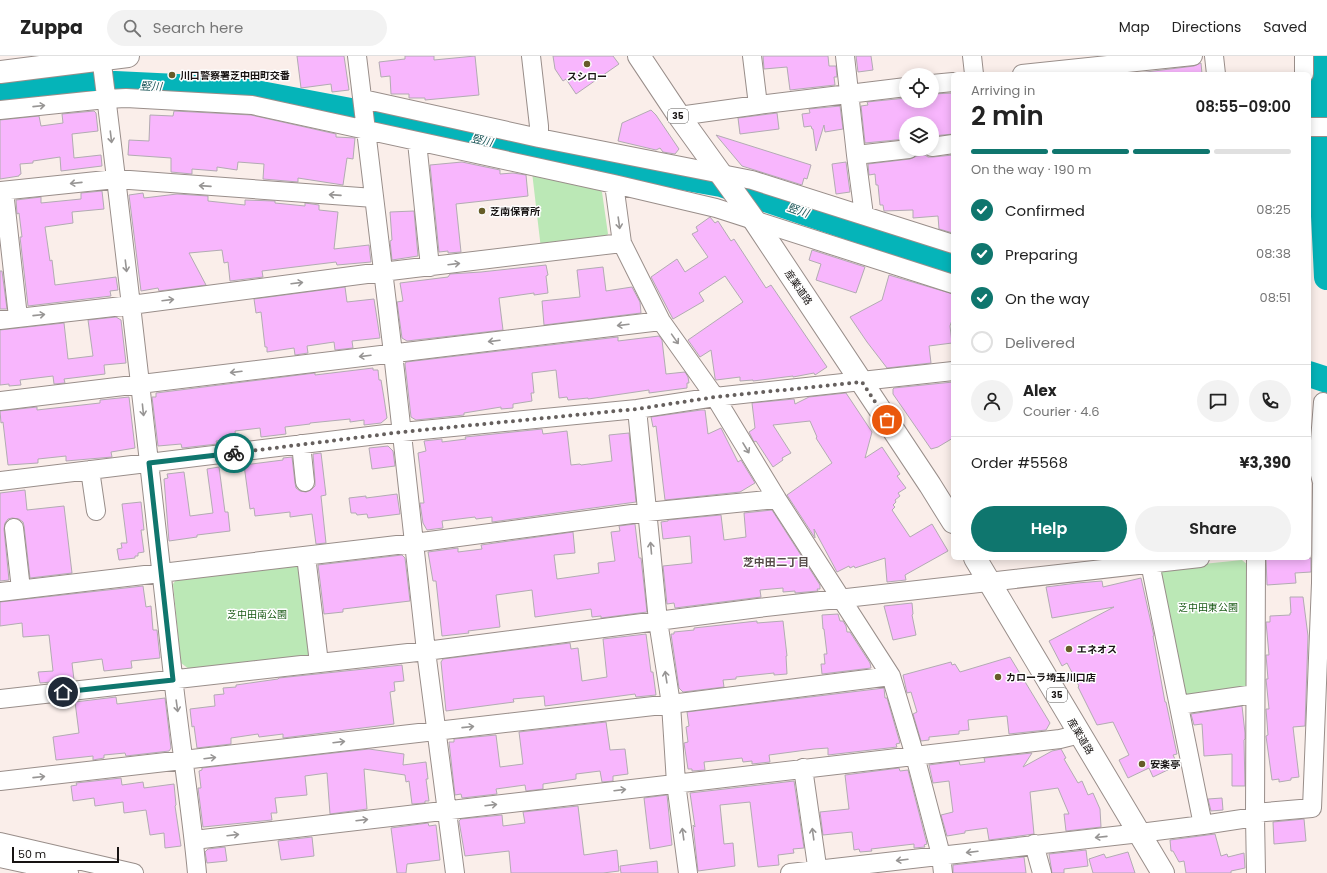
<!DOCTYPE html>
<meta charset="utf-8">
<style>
body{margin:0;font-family:Poppins,"Noto Sans JP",sans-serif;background:#f2f2f2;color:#222;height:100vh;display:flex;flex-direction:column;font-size:15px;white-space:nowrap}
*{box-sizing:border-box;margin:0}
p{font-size:13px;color:#767676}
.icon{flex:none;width:22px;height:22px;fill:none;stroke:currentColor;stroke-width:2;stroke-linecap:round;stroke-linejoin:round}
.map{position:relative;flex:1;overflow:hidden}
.sheet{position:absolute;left:951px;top:16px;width:360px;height:488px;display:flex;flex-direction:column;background:#fff;border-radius:6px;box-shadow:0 2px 10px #0003}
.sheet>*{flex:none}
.buttons{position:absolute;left:899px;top:12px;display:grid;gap:8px}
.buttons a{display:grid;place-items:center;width:40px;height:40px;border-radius:50%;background:#fff;box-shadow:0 2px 10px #0003;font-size:20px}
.scale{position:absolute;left:12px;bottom:10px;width:107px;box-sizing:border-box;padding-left:4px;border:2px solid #171312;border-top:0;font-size:11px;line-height:14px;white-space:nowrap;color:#171312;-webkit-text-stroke:3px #fefefe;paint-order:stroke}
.pin{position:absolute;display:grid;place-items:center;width:34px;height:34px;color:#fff;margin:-17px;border:2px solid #fff;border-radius:50%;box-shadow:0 1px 4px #0007}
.courier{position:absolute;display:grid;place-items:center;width:40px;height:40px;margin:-20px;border:3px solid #0f766e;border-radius:50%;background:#fff;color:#222;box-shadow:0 1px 5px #0007}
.headline em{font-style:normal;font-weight:600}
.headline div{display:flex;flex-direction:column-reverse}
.headline{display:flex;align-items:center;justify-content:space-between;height:68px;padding:0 20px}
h1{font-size:26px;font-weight:600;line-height:30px}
.bar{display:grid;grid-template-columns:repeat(4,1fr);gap:6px 4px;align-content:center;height:48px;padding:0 20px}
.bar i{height:5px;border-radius:3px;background:#e0e0e0}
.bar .current{background:#0f766e}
.bar p{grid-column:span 4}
.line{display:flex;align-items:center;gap:10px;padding:0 20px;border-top:1px solid #e0e0e0}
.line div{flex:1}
.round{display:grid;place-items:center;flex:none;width:42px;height:42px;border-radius:21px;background:#f2f2f2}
ol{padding:0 20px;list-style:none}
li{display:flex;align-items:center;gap:12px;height:44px}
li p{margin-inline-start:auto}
li .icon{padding:4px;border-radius:50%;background:#0f766e;color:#fff;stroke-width:4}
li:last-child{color:#767676}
li i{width:22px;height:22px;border:2px solid #e0e0e0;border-radius:50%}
.button{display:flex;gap:8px;margin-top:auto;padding:8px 20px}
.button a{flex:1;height:46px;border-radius:24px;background:#0f766e;color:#fff;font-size:16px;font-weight:600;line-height:46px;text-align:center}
.button a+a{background:#f2f2f2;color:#222}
header{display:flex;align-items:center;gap:24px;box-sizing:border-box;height:56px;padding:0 20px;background:#fff;border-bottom:1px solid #e0e0e0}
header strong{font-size:19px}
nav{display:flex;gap:22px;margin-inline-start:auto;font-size:14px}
.search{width:280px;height:36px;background:#f2f2f2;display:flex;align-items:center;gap:10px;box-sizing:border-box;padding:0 14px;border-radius:22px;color:#767676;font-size:15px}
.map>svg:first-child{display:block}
</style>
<header>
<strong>Zuppa</strong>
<div class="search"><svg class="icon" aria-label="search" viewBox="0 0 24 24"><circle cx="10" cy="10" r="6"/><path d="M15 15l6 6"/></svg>Search here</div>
<nav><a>Map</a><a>Directions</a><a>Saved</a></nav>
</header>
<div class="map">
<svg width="1327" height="817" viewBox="0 0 1327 817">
<rect width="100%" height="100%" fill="#faeeea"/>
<path fill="#bbe8b6" d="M532 116 596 130 602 136 608 178 600 186 541 193Z
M1242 504 1249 510 1248 631 1184 640 1159 519 1164 512Z
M299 505 313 594 308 600 189 613 181 607 173 528 179 520Z"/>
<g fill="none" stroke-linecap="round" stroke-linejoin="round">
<path stroke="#05b4b9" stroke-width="26" d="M1317 0 1320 79 1327 221
M0 34 22 32 115 28 240 34 398 64 500 89 721 128 953 206
M1309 318 1327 324"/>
</g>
<path fill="#f8b6fd" stroke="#b2abb2" d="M297 0H344L349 34 332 36 331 28 301 32Z
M405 0H434V4L475 0 479 39 425 44V42H409V38H391L390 20 381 21 379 6 405 3Z
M553 0H613L619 8 576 38 566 23 563 25 555 13Z
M763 0H828L829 10H836L837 21H834L835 29 790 34 787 11 764 13Z
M856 0H871L873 14 858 16Z
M1201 7 1202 18H1130L1194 10Z
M953 37V78L933 80 932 67H906V83L865 87 861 50 868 49 867 46 906 42V45H932V38Z
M840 50 843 73 825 76 824 69 816 95 813 73H812L811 70 804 71 802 58 810 57 809 53Z
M651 54 656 59 679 93 675 98 663 96 660 92 656 94 618 85 622 67Z
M94 55 96 57 98 75 72 78 74 102 101 99 102 110 61 115 60 101 33 105V107L20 108 21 118 19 119V120L0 123V64L39 60 41 70 63 67 62 58Z
M174 55 251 59 336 78V81L355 82 353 103 347 102 343 129 298 122V126L263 123 264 108 238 106 237 114 217 111V115L192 113V118L171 116V102L128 99 129 84 149 85 150 59 173 60Z
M777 57 779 73 740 78 738 62Z
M716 79 811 109 807 123 804 122 802 129 742 110Z
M925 99 928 101H933L953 99V162H952L953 177 939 173 938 160 913 162V154L884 155 883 149H880L878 129H876L875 118 869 119 868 108 910 103 917 100Z
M462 106 500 114V118L513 117 526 119 528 140 456 148 461 196 448 197V195L439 196 430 109Z
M846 106 850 136 836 138 832 108Z
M102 135 104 153 72 156 73 167 45 171 50 205 52 204 55 229 116 221 118 234 110 235 111 240 28 250 20 181H22L19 157 17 158 16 144 41 141V147L81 143V137Z
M143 137 144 142 177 138 208 140V145L245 149V144L275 145V147L305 150V147L319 149V154L338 156 334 193 369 189 371 206 337 209 336 206 262 215 263 221 230 225 228 206 224 207 222 194 189 197 206 229 159 235 158 232 141 235 129 139Z
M414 155 418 200 392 204 390 185 392 184 390 156Z
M710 161 715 167 718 165 731 185 734 183 766 232 771 229 827 311 815 319 814 317 793 321V320L753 325V324L740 325V321L716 324 715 322 711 294 700 301 688 284 743 246 725 220 699 237 704 245 673 263 651 221 677 203 685 216 708 201 692 178 698 175 696 171Z
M812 194 865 211 856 237 816 224 821 208 809 204Z
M546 209 548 219 546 220 548 237 534 239V237L499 242 503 274 407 285 402 282 397 246 403 245 400 227 448 221 450 218 481 216Z
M603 211 606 235 632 231 640 246 641 257 544 269 542 245 580 241 577 214Z
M0 215H2L7 253H0Z
M889 219 953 238V261L950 270 952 287 929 290 931 307 887 312 867 286 850 261 882 244Z
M345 231 347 246 374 243 380 282 352 285 353 292 335 294 334 286 307 290 308 297 295 299 294 292 267 296V291H265L261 256 256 257 254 243Z
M116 261 121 264 126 307 104 309 105 318 64 323 65 327 54 328 53 320 20 324 21 329 9 330V328L0 329V274L64 267 68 303 93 300 88 264Z
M659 280 662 284 666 318 685 316 688 321 689 327H687V332L649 337V334L588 343V342L568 344 567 341 559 342 556 314 532 317 534 337H531L532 345 513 348V352L501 353V351L464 357V359L416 364 411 361 405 308 406 306 618 281V285Z
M373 312V314H378L379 324H381L384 342 387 362 381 367 364 369V364L350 366V363L310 367V368L285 371 286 378 261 381 260 372 235 375 236 383 216 385 217 388 182 392 181 388 158 390 152 341H156V337L315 317V319Z
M953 326V382L938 391 931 393 893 338V333L894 332Z
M846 337 872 376 865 402 882 391 900 418 897 420 906 432 898 437 900 440 895 444 896 446 893 449 895 451 892 454 910 481 932 468 948 495 905 519 906 524 887 526 885 502 855 512 854 510 850 512 849 510 837 516 814 473 815 482 787 439 832 407 816 382 817 381 810 365 773 369 791 397 782 402 783 404 773 411 756 385 754 386 749 376 755 372 752 347 794 343 795 348 809 341Z
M129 341 135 392 111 396 112 401 66 405V400L38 403V407L8 409 3 366 1 367 0 355 37 351V354L100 347V344Z
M701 354H705L708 378 721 372 738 406 741 404 755 427 740 436 665 444 656 370 653 371 651 361Z
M542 373 543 378 567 375 571 409 580 408 581 409 612 405 609 379 629 377 636 446 492 466V461L476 463 475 461 442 465 443 472 427 474 423 467 420 447H424L418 397 426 395 424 385 442 383V386L466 383 465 381Z
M388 390 393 395 395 410 372 413 369 392Z
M321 397 326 439 321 440 326 487 316 488 312 458 290 461V456L255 460 254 452 250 453 244 409 283 404V402L292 401 295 427 296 432 300 435 306 436 311 434 315 430V425L313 398Z
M219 411 225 456H228L230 475 197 479V481L169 485 164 423 168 422 167 418 184 416 190 460 213 457 207 413Z
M25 434 27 454 64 450 72 517 30 522 24 470 23 466 19 463 12 462 8 463 5 467 4 473 9 524 0 525V437Z
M397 438 400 458 368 462 367 458 357 459 356 457H351L349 442 366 440V442Z
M141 446 144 474H141L144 496 138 497V500H135V502L119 504 117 493 122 492 121 487H127L122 448Z
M772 454 820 529V533H817L818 535 795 537V535L783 536V532L760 534 761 541 675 552 674 547 667 548 663 510 692 507 690 480 663 483 661 466 668 465V464L721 459 724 484 746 481 744 457Z
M635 468 639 502H641L647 556 601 562V560L592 561 591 553 535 561 532 534 496 539 500 571 468 575 469 577 442 580 436 525H433L428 496 458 492V496L482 493 481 489 573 476 575 497 554 499 557 523 599 517 598 507 615 505 611 476 620 475 619 470Z
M402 499 405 502 410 545 343 553V556L324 558 318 509Z
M1266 502H1311V516L1295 517 1296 527 1267 529Z
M1141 522 1154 580H1153L1165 646H1166L1177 698 1173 699 1178 709 1153 721 1149 712 1128 722 1119 704 1129 699 1113 666 1097 669 1078 631 1079 630 1067 607 1062 610 1049 585 1114 551 1052 562 1046 531 1077 527 1102 525 1103 531Z
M143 530 146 551 151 550 153 574H157L160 602 131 605 132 612 104 615 102 603 72 607 74 624 40 627 38 616 53 615 49 579 23 581 22 567 0 570V546Z
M1290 541H1303L1308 580 1305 670 1293 671 1299 721 1291 722V724L1279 726V723L1272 724 1266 680 1268 679 1266 653H1269L1266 623H1268L1266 599H1269L1266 566H1270V560L1290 559V557H1291Z
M912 547 913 558 912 559 916 579 893 584 884 550Z
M838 558 840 565H843L846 570 847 576H850L870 607 871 612 822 618 821 608H825L824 598H827L824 573H823L822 559Z
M757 565V567L783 565 787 600H786L787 618 774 619V617L736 621V623L723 624 724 631 683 636 679 632 671 578H674V576L694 574V572Z
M646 578 651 616H653L656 639 636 641 635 638 545 650 544 640 513 643 514 646 446 655 441 606 443 603 570 587 571 593 578 592 582 625 607 621 603 583Z
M1010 601 1050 667 1046 674 1009 678 1007 660 996 661 968 664 969 674 959 675V678L929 681V684L921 685 913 658 917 656 911 636 907 637 903 619 951 606 952 609 955 608 960 616Z
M402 609 404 625 394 626 395 635 390 636 394 668 283 682V678L259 681 258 678 231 682V688L197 692 194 670 192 671 190 653 215 650 214 639 224 638 223 632 236 631V629L278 623 279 622Z
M884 632 885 642H887L900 687 896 688 897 691 828 699V692L814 693 769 699 770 706 752 708V705L743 706 742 702 704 706 705 714 692 715V713H688L684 687 688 686 686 671 689 670 687 656Z
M116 641 117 648 165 642 171 692 169 695 126 700 125 697 104 699V702L93 704V700L56 704 53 681 79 677 75 646Z
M1242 650 1245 677V683L1244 684 1245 730H1232V698L1204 700 1202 668 1194 669 1191 658Z
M606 666 610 694 625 693 628 718 613 720V725L602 726 600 715 576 718V723L543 728V733L526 735 525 729 496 733 497 738 462 742 461 738 455 739 449 686H454V683L496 679 500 711 523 708 519 676Z
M369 693 404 698 403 709 426 706 428 723H426L429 745H425V747L412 748 409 725 406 726 405 719 364 713 367 753 330 758 327 717 305 720 307 739 275 742 277 757H271L272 764 203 771 198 732H201L199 715 202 714V712Z
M1061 693 1066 702 1064 703 1078 727 1082 725 1088 739 1093 737 1100 753 1101 771 1066 775 1064 758H1069L1058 732 1030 736 1034 778 989 784 987 772 965 775V777L947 780 941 759 953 756 949 725 933 727 929 709 959 705 960 709 985 706 984 702 1032 697 1023 711 1052 695Z
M899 712 900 715 908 714 927 788 924 789 925 791 914 792V788L871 793 872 795 860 796 859 793 854 794 852 776 823 779 820 756 849 753 845 719Z
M121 722 122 729 143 726 144 732 174 728 176 749 175 750 181 790 165 792 164 777 150 779 146 754 124 757 123 746 95 750 94 742 73 745 71 730 77 729 76 727Z
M794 725 804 792 793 793 794 797 778 799 779 809 758 811 750 746 720 749 724 788 733 787 735 810 698 815 693 769 695 771 690 737Z
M667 739 672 789 650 793 644 742Z
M1222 742 1223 754 1211 755 1208 743Z
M578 750 584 799 617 794 619 815 603 817H511L509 795 465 800 459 765 461 763 502 759 503 770 525 767 523 756Z
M1304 763 1306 785 1274 788 1273 766Z
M428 767 429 770 436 769 440 804 407 808 406 817H397L391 772Z
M1215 778 1221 800 1227 798 1228 801 1244 797 1245 812 1231 815V817H1186L1184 805 1179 806 1173 795H1171L1170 784Z
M312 781 314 800 281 804 278 785Z
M225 791 227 805 207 807 205 796 208 793Z
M1086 794 1088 810 1064 813V817H1052L1049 798Z
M1128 796 1135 817H1093L1089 803 1104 798 1106 802Z
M1024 801 1026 817H953V809Z
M657 805 658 817H621L620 810Z"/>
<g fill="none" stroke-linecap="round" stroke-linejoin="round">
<defs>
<path id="minor" d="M101 0C127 206 150 413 173 620 180 686 191 751 197 817
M357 0 393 297 426 595 455 817
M531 0 539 70V82
M752 0 758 49
M845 0 856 99 864 159
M972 0 974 18
M1214 0 1216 18
M1304 0V18
M1022 18 1193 0
M932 28 953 26
M363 43 539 82 752 124 953 188
M0 54 106 43 126 42 252 49 614 128 716 152 953 228
M679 60 758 49 906 31
M1309 71H1327
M417 86 430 211
M932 91 953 88
M856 99 909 93
M614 128 622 187 661 265 715 341 777 443 891 620 915 700 941 799 943 817
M0 135 116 123 374 142
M4 135 18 261
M0 264 131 249 382 216 622 187
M0 345 661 265
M637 353 658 565 671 648 676 727 688 817
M301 388 305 426
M90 414 96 455
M0 425 402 376 637 353 715 341 953 315
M14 472 21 533
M306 500 319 607
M1149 502 1203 769
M0 536 414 487 647 456 777 443
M0 643 426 595 758 552 1200 502
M1179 649 1255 638
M803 712 818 817
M0 725 671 648 891 620
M1254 757 1312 752 1321 527 1322 426 1318 411 1323 346
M1255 761 1256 817
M194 784 1060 683 1080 678
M0 786 134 817
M1034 788 1042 817
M0 802 69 817
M790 817 1140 777 1203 769 1255 761 1256 502"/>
<path id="major" d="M639 0 679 60 754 164 930 429 953 466
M0 16 128 0
M975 502 1163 817"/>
</defs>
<use href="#minor" stroke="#998e8a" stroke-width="20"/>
<use href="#major" stroke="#998e8a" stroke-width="24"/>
<use href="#minor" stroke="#fff" stroke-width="18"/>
<use href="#major" stroke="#fff" stroke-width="22"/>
</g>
<defs><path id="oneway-shaft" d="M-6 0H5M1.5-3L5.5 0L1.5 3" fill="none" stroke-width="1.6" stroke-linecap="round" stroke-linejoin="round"/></defs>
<g stroke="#979594">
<use href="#oneway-shaft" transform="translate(39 50) rotate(-6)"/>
<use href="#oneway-shaft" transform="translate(111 81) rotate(83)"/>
<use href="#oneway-shaft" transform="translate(76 127) rotate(174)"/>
<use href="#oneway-shaft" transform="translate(205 130) rotate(-176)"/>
<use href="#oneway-shaft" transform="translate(335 139) rotate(-176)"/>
<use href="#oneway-shaft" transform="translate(619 167) rotate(82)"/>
<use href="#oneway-shaft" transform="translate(454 208) rotate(-7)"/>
<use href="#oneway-shaft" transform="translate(126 210) rotate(83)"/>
<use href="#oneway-shaft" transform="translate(297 227) rotate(-7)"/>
<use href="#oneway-shaft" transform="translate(168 244) rotate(-7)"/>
<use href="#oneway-shaft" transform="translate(39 259) rotate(-6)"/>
<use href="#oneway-shaft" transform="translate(623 269) rotate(173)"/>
<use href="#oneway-shaft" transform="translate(675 283) rotate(55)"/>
<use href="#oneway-shaft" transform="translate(494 285) rotate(173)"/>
<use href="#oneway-shaft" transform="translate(365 300) rotate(173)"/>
<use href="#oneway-shaft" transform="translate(236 316) rotate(173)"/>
<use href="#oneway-shaft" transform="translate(143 354) rotate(84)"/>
<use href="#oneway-shaft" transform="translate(746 392) rotate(59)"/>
<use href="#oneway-shaft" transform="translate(651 492) rotate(-95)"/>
<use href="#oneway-shaft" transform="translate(666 621) rotate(-99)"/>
<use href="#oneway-shaft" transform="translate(177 650) rotate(82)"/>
<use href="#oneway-shaft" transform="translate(468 671) rotate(-6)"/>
<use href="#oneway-shaft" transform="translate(339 686) rotate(-7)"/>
<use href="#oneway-shaft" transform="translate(210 702) rotate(-7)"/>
<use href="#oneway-shaft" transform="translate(39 721) rotate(-6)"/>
<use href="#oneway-shaft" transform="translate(620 734) rotate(-7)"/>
<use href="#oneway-shaft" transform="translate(491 749) rotate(-7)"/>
<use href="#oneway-shaft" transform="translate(362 764) rotate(-7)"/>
<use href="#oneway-shaft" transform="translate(683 778) rotate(-98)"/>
<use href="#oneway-shaft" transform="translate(813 778) rotate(-98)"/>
<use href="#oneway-shaft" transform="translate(233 779) rotate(-7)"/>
<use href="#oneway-shaft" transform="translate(1101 781) rotate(174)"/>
<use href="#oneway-shaft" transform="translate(972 796) rotate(173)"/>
<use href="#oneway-shaft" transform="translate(902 804) rotate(173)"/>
</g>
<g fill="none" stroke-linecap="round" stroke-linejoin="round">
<path stroke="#66605e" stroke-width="4" stroke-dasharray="0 7.2" d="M234 397 402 376 637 353 715 341 862 326 887 364"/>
<path stroke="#0f766e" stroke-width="5" d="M63 636 173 624 149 407 234 397"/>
</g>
<g fill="#665c28" stroke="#fefefe" stroke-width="1.5">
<circle cx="587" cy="8" r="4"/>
<circle cx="172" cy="19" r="4"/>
<circle cx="482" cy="155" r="4"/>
<circle cx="1069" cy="593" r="4"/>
<circle cx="998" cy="621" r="4"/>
<circle cx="1142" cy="708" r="4"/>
</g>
<g text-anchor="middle" stroke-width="3" stroke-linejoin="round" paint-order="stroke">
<g fill="#fefefe" stroke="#5c5a59" stroke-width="1">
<rect x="668" y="53" width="20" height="14" rx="3"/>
<rect x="1047" y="632" width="20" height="14" rx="3"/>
</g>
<g font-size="9" font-weight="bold" fill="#171312">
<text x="678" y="63">35</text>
<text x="1057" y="642">35</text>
</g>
<g font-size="10" font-weight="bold" fill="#171312" stroke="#fefefe" text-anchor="start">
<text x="180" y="23">川口警察署芝中田町交番</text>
<text x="587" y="24" text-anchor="middle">スシロー</text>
<text x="490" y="159">芝南保育所</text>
<text x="1077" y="597">エネオス</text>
<text x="1006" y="625">カローラ埼玉川口店</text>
<text x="1150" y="712">安楽亭</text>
</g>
<g font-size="10" fill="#171312" stroke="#fefefe">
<text transform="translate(799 231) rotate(56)" y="4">産業道路</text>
<text transform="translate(1081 680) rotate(59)" y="4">産業道路</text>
</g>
<g font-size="10" fill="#195915" stroke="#fefefe">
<text x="1208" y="555">芝中田東公園</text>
<text x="257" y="562">芝中田南公園</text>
</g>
<g font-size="11" font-style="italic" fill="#1d5759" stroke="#fefefe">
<text transform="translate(151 30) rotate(3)" y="4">竪川</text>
<text transform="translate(482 84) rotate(13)" y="4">竪川</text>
<text transform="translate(798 154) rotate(19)" y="4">竪川</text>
</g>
<g font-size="11" font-weight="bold" fill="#564c49" stroke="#fefefe">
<text x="776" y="510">芝中田二丁目</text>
</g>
</g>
</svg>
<div class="buttons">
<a><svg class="icon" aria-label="locate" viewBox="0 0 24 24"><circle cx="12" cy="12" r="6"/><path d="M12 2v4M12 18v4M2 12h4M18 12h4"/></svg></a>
<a><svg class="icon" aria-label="layers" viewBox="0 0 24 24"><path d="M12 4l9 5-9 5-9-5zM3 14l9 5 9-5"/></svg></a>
</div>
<div class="scale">50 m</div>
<div class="pin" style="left:887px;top:364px;background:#ea580c"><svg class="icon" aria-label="bag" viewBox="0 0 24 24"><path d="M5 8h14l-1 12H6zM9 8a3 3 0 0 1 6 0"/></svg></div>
<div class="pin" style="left:63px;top:636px;background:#1f2937"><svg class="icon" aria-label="home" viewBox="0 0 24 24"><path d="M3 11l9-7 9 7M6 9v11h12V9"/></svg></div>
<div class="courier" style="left:234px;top:397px"><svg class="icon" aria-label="bike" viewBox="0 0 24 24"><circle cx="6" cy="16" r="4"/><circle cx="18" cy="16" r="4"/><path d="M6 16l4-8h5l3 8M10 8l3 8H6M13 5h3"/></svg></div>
<section class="sheet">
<div class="headline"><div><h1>2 min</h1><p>Arriving in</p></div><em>08:55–09:00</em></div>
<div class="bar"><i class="current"></i><i class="current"></i><i class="current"></i><i></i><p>On the way · 190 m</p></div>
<ol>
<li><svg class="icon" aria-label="check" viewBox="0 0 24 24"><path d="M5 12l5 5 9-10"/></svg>Confirmed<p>08:25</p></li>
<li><svg class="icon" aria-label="check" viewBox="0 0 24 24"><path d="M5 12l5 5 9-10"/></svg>Preparing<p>08:38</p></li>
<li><svg class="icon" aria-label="check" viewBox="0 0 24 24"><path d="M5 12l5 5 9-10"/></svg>On the way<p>08:51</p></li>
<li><i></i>Delivered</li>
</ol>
<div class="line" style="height:72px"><a class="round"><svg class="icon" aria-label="person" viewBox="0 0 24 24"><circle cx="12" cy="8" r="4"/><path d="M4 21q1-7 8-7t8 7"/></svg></a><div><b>Alex</b><p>Courier · 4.6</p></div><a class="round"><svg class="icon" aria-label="chat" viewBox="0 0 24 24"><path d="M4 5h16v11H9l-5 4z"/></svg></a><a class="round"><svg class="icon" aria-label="phone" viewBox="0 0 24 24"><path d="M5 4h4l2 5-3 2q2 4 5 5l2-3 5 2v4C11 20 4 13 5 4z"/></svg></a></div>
<div class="line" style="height:52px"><div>Order #5568</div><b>¥3,390</b></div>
<div class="button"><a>Help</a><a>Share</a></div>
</section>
</div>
